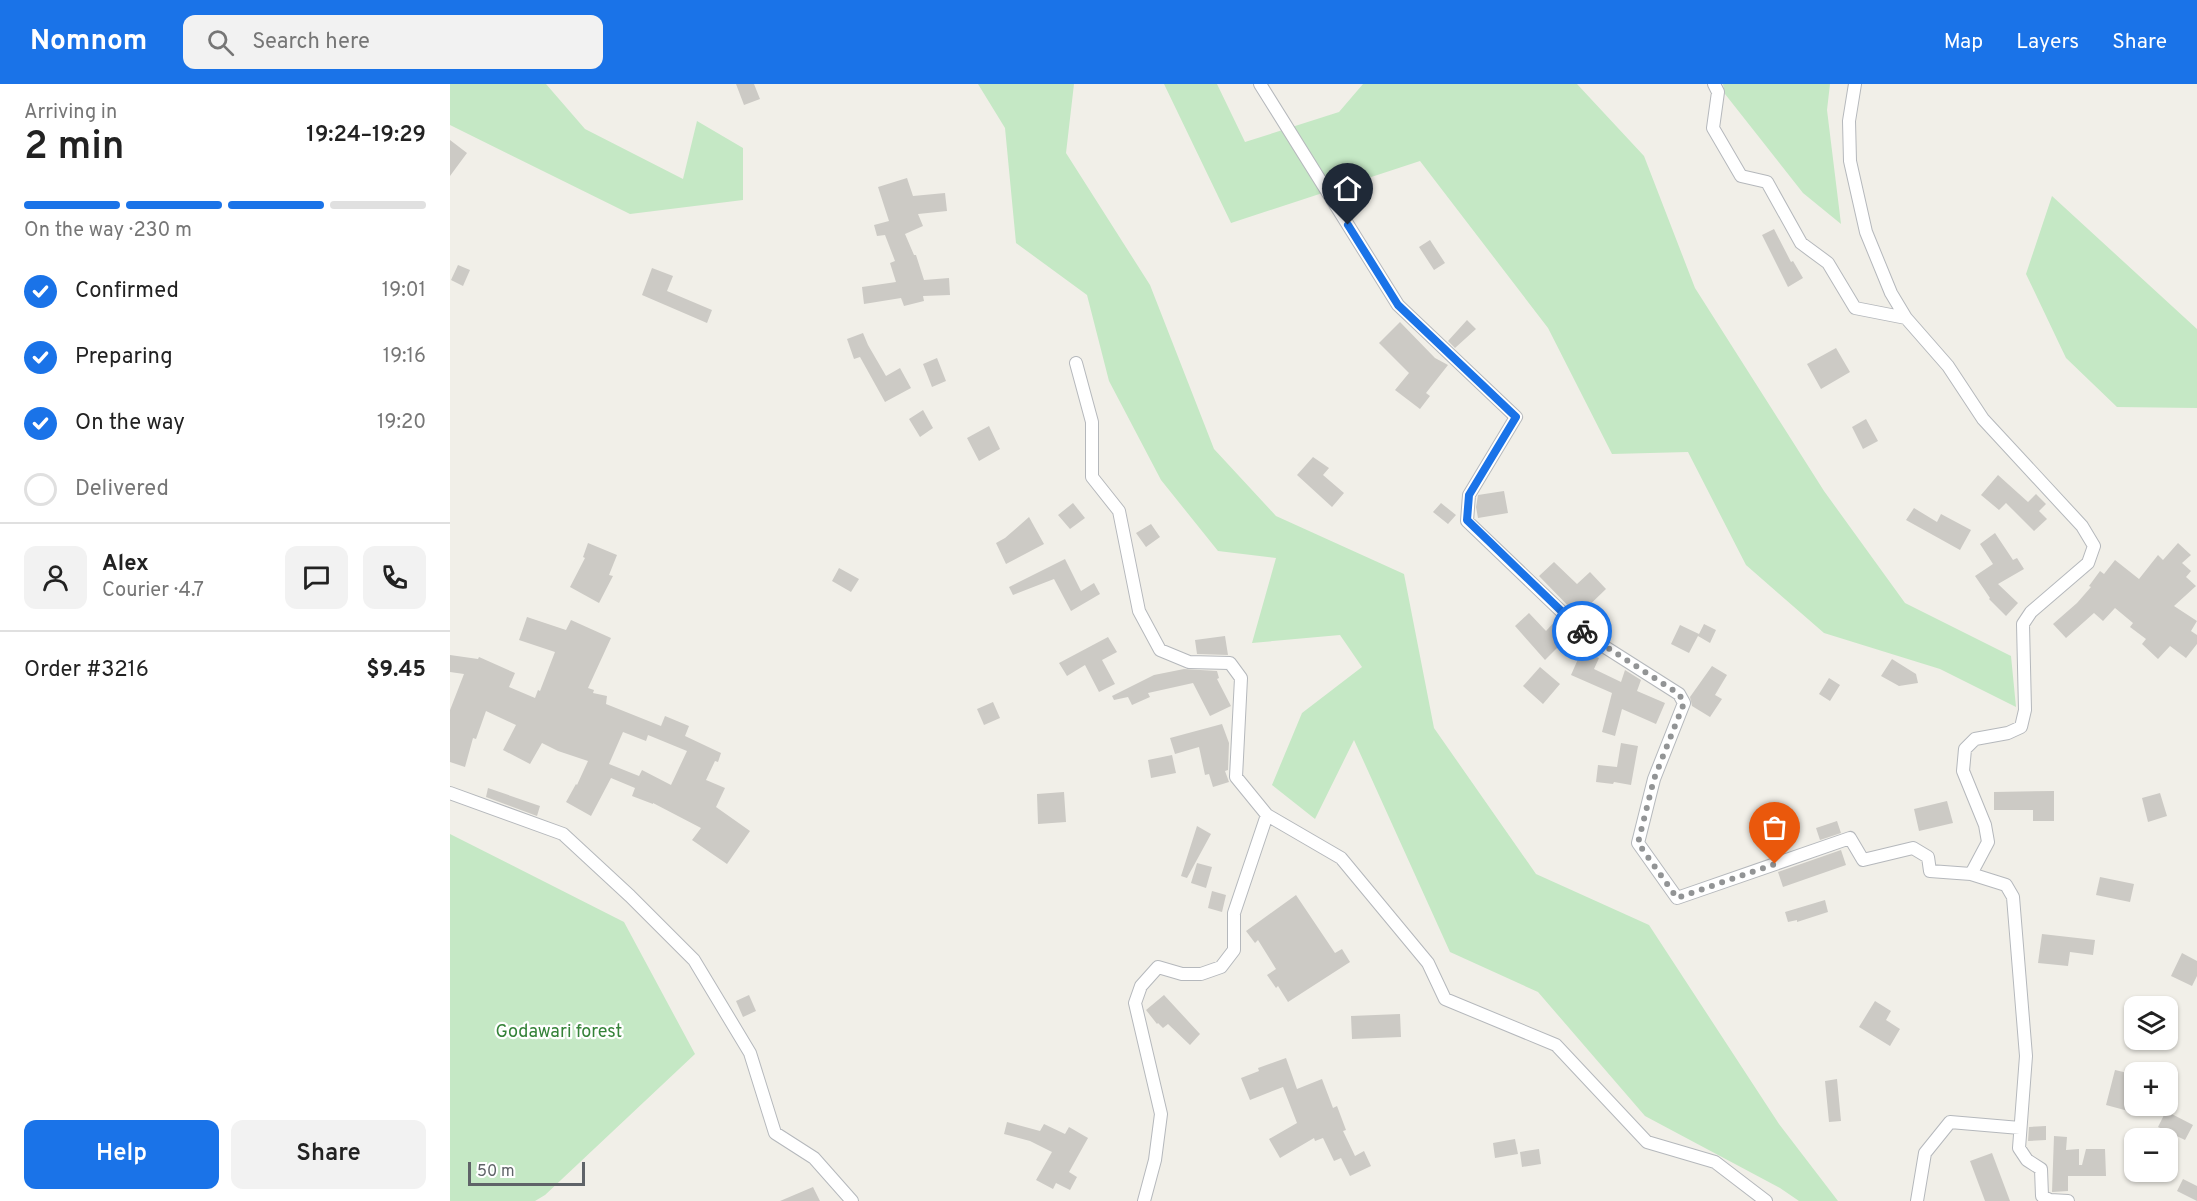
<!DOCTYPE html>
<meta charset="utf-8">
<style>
body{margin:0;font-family:Overpass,sans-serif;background:#f2f2f2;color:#222;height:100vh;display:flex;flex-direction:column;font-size:22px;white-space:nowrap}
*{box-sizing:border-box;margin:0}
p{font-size:20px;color:#767676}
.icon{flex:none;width:33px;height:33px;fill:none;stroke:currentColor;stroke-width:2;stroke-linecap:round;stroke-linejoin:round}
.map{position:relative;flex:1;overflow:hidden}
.drawer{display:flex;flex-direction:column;background:#fff;width:450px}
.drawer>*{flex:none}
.fabs{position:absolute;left:1674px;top:912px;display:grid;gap:12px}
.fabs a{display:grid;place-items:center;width:54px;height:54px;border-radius:12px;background:#fff;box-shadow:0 2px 4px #0004;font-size:30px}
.scale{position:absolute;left:18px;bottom:15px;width:117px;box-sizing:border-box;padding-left:6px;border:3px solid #5f6368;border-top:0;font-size:16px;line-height:21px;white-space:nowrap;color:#5f6368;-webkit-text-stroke:4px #fff;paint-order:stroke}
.pin{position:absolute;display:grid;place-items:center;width:51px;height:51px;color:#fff;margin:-62px -26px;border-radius:50% 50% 50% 0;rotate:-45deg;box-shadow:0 0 6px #0007}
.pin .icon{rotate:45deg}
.courier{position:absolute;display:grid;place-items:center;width:60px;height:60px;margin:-30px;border:4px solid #1a73e8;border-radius:50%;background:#fff;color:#222;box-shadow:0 2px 8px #0007}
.headline em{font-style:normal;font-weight:600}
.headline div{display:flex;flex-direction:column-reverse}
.headline{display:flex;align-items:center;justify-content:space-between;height:102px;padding:0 24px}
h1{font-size:39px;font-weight:600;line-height:45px}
.bar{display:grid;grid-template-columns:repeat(4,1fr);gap:9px 6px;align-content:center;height:72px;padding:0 24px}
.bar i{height:8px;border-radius:4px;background:#e0e0e0}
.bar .current{background:#1a73e8}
.bar p{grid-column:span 4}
.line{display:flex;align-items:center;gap:15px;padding:0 24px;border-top:2px solid #e0e0e0}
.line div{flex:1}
.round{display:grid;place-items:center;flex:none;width:63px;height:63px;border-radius:12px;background:#f2f2f2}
ol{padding:0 24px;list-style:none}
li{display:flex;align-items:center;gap:18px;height:66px}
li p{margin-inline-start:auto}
li .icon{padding:6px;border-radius:50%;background:#1a73e8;color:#fff;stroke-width:4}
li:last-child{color:#767676}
li i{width:33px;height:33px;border:3px solid #e0e0e0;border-radius:50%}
.action{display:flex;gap:12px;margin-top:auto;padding:12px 24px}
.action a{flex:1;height:69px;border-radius:12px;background:#1a73e8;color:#fff;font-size:24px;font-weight:600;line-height:69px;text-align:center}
.action a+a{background:#f2f2f2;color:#222}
header{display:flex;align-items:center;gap:36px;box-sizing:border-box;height:84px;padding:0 30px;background:#1a73e8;color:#fff}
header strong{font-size:28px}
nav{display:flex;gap:33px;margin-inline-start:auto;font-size:21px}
.search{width:420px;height:54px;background:#f2f2f2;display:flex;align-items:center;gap:15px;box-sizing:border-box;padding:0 21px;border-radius:12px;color:#767676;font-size:22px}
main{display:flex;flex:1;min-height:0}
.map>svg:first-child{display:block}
</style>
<header>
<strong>Nomnom</strong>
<div class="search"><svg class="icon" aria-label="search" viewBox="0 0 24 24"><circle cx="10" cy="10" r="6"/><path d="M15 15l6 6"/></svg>Search here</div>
<nav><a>Map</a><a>Layers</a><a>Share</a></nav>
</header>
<main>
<section class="drawer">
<div class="headline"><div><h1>2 min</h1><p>Arriving in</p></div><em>19:24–19:29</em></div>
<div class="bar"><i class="current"></i><i class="current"></i><i class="current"></i><i></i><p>On the way · 230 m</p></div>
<ol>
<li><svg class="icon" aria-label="check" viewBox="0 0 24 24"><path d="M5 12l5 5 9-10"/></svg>Confirmed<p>19:01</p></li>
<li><svg class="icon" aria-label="check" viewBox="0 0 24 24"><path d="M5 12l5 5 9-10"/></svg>Preparing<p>19:16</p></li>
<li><svg class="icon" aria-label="check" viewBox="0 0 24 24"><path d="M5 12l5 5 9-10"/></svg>On the way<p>19:20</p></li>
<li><i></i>Delivered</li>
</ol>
<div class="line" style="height:108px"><a class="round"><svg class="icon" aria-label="person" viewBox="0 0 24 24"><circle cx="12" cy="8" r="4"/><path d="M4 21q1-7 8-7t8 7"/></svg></a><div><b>Alex</b><p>Courier · 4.7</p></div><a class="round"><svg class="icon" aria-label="chat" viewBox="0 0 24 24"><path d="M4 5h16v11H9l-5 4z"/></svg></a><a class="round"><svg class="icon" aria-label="phone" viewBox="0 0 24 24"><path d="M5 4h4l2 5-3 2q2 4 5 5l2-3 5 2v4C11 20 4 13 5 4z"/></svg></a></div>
<div class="line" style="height:78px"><div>Order #3216</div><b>$9.45</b></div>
<div class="action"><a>Help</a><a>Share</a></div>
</section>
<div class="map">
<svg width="1747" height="1117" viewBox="0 0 1747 1117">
<rect width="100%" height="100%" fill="#f1efe8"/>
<path fill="#c5e8c5" d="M0 0H96L135 45 233 95 247 37 293 64V116L180 130 0 41Z
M528 0H624L616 69 700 201 764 365 826 432 954 490 984 644 1086 790 1199 841 1329 1040 1388 1117H1349L1330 1104 1195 1032 1088 908 1000 868 904 656 865 735 822 701 852 629 912 583 890 551 802 559 826 474 768 467 711 396 659 297 637 211 566 159 555 44Z
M714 0H767L795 58 889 28 913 0H1127L1194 72 1245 204 1374 407 1455 519 1561 572 1566 623 1490 585 1374 549 1296 481 1238 368 1162 370 1098 244 970 77 781 139Z
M1273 0H1380L1377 26 1391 140 1353 109 1275 10Z
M1602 112 1747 245V324L1667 323 1616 274 1576 190Z
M0 750 174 838 245 970 95 1111 85 1117H0Z"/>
<path fill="#cccac5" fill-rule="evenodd" d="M286 0H304L310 15 294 21Z
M0 56 17 69 0 92Z
M457 94 463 112 495 109 497 127 468 130 473 142 455 150 464 171H466L474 196 499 194 500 211 473 212 474 217 454 222 451 214 414 220 412 203 446 198 440 179 445 177 435 151 427 152 424 141 439 137 428 103Z
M1324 145 1341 178 1343 177 1353 194 1338 203 1312 151Z
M980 156 995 179 984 186 969 163Z
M8 181 20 186 13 202 1 196Z
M202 184 223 192 217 207 262 226 257 239 192 211Z
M1017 236 1026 245 1005 264 998 257Z
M950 238 985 274 998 281 976 309 980 312 970 325 945 306 959 289 929 259Z
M413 249 418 261 436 292 450 284 461 304 435 318 410 273 404 275 397 255Z
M1386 264 1400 288 1371 305 1357 280Z
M487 274 496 297 482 303 473 280Z
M473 326 483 344 470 353 459 335Z
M1416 335 1428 357 1413 365 1402 343Z
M539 342 550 365 529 377 517 354Z
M863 373 879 384 873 391 894 409 882 423 847 391Z
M1548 391 1578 418 1586 410 1596 420 1589 427 1597 435 1584 447 1556 419 1549 426 1531 411Z
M1054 407 1058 429 1028 434 1026 423 1028 411Z
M623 419 635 434 620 445 608 431Z
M991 419 1006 431 998 440 983 428Z
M1464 424 1487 438 1491 430 1521 446 1510 466 1456 436Z
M579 433 594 460 556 480 546 459 555 454Z
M701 440 710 453 696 463 686 449Z
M1545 449 1563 476 1567 474 1574 485 1548 500 1568 519 1556 532 1539 515 1540 514 1525 492 1543 480 1530 460Z
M138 459 167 471 159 491 163 492 149 519 120 503 135 474 133 473Z
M1728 459 1741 471 1732 479 1741 487 1736 493 1746 502 1724 522 1747 537 1741 547 1747 551V560L1736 574 1720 562 1708 575 1692 560 1696 555 1680 543 1683 539 1665 524 1653 537 1644 529 1616 554 1603 540 1627 519 1641 503 1639 502 1650 487 1654 490 1665 476 1689 495 1708 471 1713 476Z
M615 475 631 507 644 499 650 510 621 527 604 495 563 511 559 503Z
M1104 478 1127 500 1140 488 1156 505 1128 532 1089 492Z
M389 484 409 495 401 508 382 497Z
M1079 529 1096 547 1107 535 1122 549 1095 576 1065 542Z
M77 533 116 546 121 536 161 554 138 604 144 606 143 609 157 612 156 620 211 642 215 632 239 642 235 652 271 669 268 678 265 677 256 696 275 704 266 723 300 747 277 780 242 756 251 744 203 719V720L182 712 185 704 161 694 141 732 116 718 126 700 127 701 138 677 108 667 92 659 80 680 53 666 66 641 36 627 26 655 23 654 15 683 0 678V626L14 590 0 588V571L28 575 29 573 65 589 59 603 85 614 88 606 90 607 105 568 69 556ZM173 648 196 657 198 651 237 667 221 701 192 686 189 692 159 680Z
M1254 540 1266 546 1260 559 1248 552Z
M1230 541 1249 550 1239 569 1221 560Z
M775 552 778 571 747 570 745 556Z
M658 553 667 568 652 576 665 600 649 608 635 581 617 592 609 579Z
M1132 566 1149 574 1144 585 1171 598 1175 586 1191 596 1187 607 1215 619 1206 640 1172 625 1165 652 1152 648 1162 609 1121 591Z
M1442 575 1466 590 1468 599 1449 602 1431 592Z
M1262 582 1277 591 1265 611 1272 615 1260 633 1242 622 1240 613Z
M1090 583 1110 600 1093 620 1073 602Z
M734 585 767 587 769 594 767 595 781 622 760 632 743 599 698 609 700 613 682 621 678 613 664 616 662 612 704 591Z
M1379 594 1390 601 1380 617 1369 610Z
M543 618 550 634 534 641 527 625Z
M772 640 779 659 778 686 775 687 779 698 763 703 759 690 755 691 749 663 725 670 720 654Z
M1171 659 1188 662 1181 701 1164 698 1163 700 1146 698 1148 681 1167 683Z
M722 671 726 689 701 694 698 676Z
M38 704 90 722 87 732 36 713Z
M1604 707V737H1583V726H1544V708Z
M614 708 616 738 588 740 587 710Z
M1710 709 1717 732 1698 738 1692 714Z
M1497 717 1503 739 1469 747 1464 725Z
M1387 737 1391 749 1370 756 1366 744Z
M747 742 761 750 737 794 731 792Z
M1391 766 1396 781 1333 803 1328 788Z
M747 779 762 783 756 804 741 799Z
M1650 793 1684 800 1680 818 1646 811Z
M762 807 776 811 772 828 758 824Z
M846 811 885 869 892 865 900 878 838 918 828 902 826 904 817 891 826 885 808 856 805 859 796 847Z
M1375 816 1378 828 1347 838V836L1338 838 1335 828Z
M1592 850 1645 856 1643 871 1620 868 1618 882 1588 879Z
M1732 869 1747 877V892L1742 902 1721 892Z
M299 911 306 927 293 933 286 917Z
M714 911 750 950 740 961 718 940 713 944 708 939 707 940 696 926Z
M1425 917 1441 927 1436 936 1450 945 1440 962 1409 943Z
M950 930 951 953 902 955 901 932Z
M836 974 847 1005 872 995 883 1024 887 1022 896 1046 893 1047 905 1072 914 1067 921 1082 900 1092 891 1074 884 1077 873 1054 865 1057 864 1054 830 1074 819 1055 847 1039 833 1003 800 1016 791 994 809 987 808 984Z
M1665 986 1682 990 1679 1002 1684 1003 1682 1028 1656 1021Z
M1387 995 1391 1037 1379 1038 1375 997Z
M1716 1027 1743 1041 1735 1056 1708 1043Z
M557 1038 590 1047 594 1040 615 1050 619 1043 638 1054 619 1088 627 1093 620 1106 606 1099 603 1105 586 1096 602 1068 580 1057 554 1050Z
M1596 1042V1056L1578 1057 1579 1043Z
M1604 1052 1617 1053 1616 1066 1629 1065V1081H1632L1636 1065H1655L1656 1092H1618V1107L1602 1108Z
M1065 1055 1068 1070 1045 1074 1043 1059Z
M1089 1065 1091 1080 1072 1083 1070 1068Z
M1542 1069 1560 1117H1535L1520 1077Z
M1733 1095 1747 1102V1117L1727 1107Z
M363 1103 370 1117H330Z"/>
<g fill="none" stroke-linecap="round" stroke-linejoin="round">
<defs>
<path id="street" d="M810 0 948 221 1066 333 1019 411 1017 437 1136 551 1229 610 1234 619 1204 695 1188 759 1227 814 1400 754 1413 776 1463 764 1478 773 1480 787 1521 790
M1264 0 1268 8 1263 44 1291 92 1317 98 1351 159 1378 179 1405 224 1456 234
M1405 0 1399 37 1400 77 1416 148 1441 209 1456 234 1498 282 1533 335 1632 442 1644 462 1638 479 1581 528 1573 540 1575 626 1571 643 1558 649 1525 655 1515 665 1513 687 1535 741 1538 758 1521 790 1556 801 1563 813 1576 972 1569 1064 1577 1076 1591 1085 1592 1112 1600 1116 1618 1117
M626 279 642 338V393L669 427 689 527 710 566 739 578 780 579 791 594 786 693 817 731 891 774 978 879 995 915 1106 961 1197 1058 1265 1078 1316 1117
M0 709 113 750 180 812 244 876 300 969 325 1049 364 1074 402 1117
M694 1117 705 1076 711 1030 685 919 691 902 708 883 732 890H751L771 883 784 866V829L817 731
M1467 1117 1475 1069 1500 1038 1570 1044"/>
</defs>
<use href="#street" stroke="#b5b8bc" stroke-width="14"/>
<use href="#street" stroke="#fff" stroke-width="12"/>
</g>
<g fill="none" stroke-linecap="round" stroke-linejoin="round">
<path stroke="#929495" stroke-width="6" stroke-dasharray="0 10.8" d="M1132 547 1229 610 1234 619 1204 695 1188 759 1227 814 1325 780"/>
<path stroke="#1a73e8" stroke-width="8" d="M898 141 948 221 1066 333 1019 411 1017 436 1132 547"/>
</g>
<g text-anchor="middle" stroke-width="4.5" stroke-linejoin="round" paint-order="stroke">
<g font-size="18" fill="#348238" stroke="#fff">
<text x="109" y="953">Godawari forest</text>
</g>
</g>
</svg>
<div class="fabs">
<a><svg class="icon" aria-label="layers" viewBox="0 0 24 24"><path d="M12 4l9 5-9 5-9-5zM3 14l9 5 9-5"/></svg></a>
<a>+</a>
<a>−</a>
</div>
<div class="scale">50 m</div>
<div class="pin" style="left:1325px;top:780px;background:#ea580c"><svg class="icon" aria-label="bag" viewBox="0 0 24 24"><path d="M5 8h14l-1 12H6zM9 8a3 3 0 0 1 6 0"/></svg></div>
<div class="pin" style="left:898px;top:141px;background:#1f2937"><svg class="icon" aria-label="home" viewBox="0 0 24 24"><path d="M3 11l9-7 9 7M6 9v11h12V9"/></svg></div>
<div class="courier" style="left:1132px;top:547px"><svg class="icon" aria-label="bike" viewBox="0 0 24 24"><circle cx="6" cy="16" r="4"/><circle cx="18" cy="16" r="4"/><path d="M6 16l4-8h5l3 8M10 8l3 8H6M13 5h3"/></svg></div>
</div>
</main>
